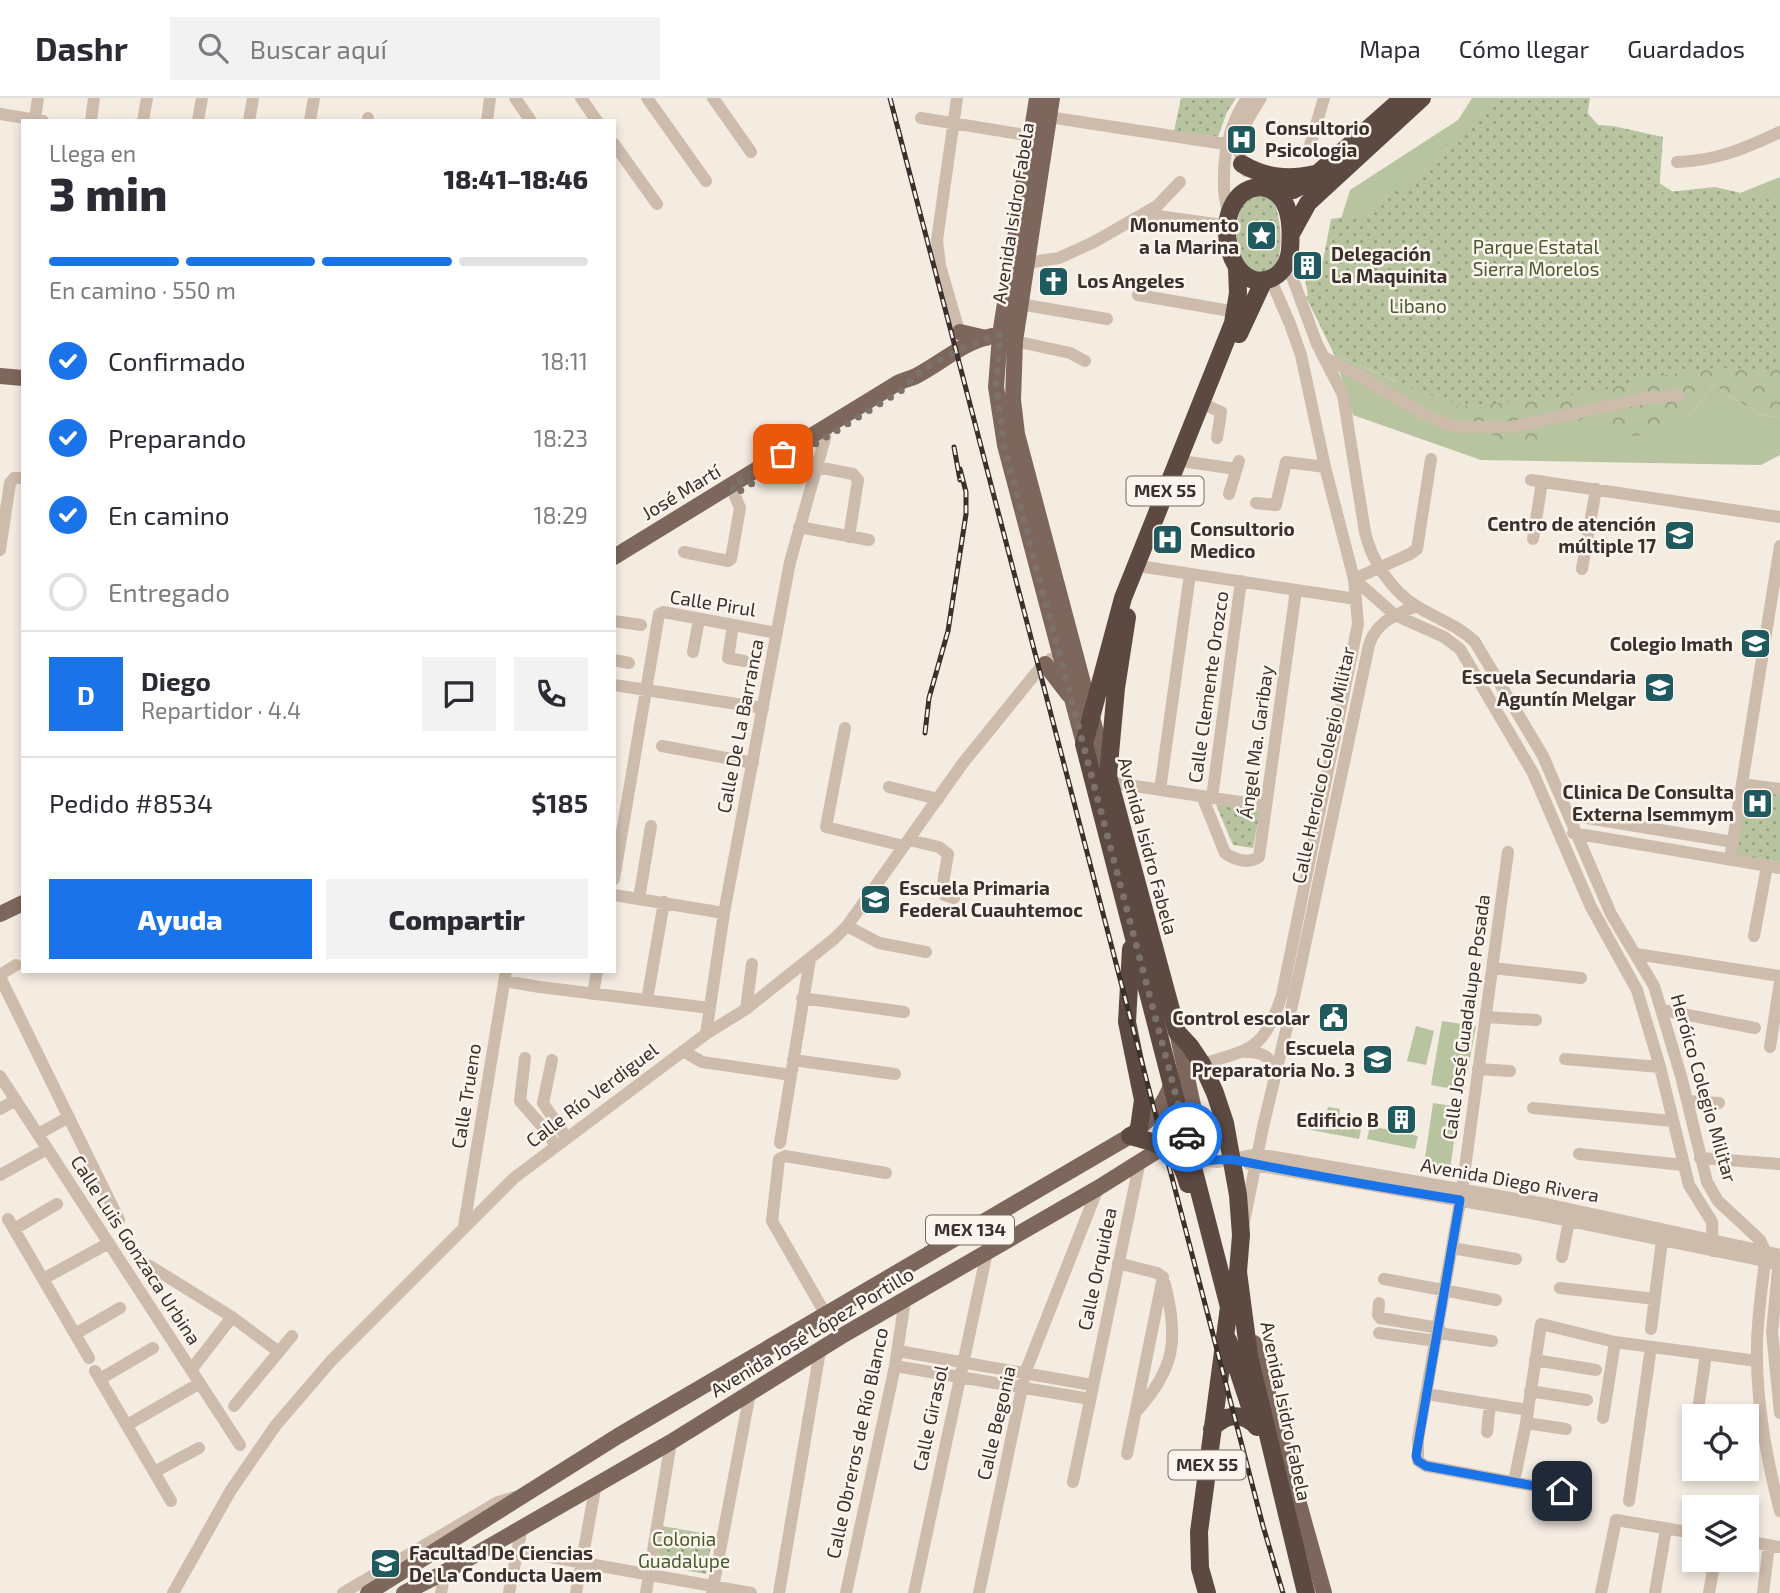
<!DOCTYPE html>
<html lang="es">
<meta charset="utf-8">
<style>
body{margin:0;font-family:"Exo 2",sans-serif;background:#f2f2f3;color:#2b2b33;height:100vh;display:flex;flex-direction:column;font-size:26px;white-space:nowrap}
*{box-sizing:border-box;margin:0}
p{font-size:23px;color:#7c7c81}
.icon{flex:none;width:38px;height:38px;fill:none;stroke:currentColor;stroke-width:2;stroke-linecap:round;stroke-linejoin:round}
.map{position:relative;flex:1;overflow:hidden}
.drawer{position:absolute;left:21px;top:21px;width:595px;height:854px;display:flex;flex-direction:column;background:#fff;border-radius:0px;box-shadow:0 4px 10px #0003}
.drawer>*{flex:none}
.fabs{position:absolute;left:1682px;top:1306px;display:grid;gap:14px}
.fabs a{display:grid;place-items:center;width:77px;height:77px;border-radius:0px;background:#fff;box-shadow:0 4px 10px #0003;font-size:35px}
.pin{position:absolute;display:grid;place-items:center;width:60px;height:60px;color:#fff;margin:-30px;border-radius:14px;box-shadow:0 4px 10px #0006}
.courier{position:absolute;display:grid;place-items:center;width:70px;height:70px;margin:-35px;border:5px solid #1a73e8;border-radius:50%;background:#fff;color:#222;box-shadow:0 2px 9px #0007}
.summary em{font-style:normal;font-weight:800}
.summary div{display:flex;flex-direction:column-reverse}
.summary{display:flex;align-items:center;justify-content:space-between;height:119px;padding:0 28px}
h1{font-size:46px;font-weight:800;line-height:52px}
.bar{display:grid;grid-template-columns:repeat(4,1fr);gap:10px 7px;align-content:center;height:84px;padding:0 28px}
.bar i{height:9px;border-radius:5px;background:#e1e1e2}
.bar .selected{background:#1a73e8}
.bar p{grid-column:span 4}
.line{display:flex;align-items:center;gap:18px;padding:0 28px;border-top:2px solid #e1e1e2}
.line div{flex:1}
.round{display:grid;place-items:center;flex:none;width:74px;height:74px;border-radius:0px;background:#f2f2f3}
ol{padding:0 28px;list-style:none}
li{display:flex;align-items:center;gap:21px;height:77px}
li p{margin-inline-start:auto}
li .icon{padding:7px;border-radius:50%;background:#1a73e8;color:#fff;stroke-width:4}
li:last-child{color:#7c7c81}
li i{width:38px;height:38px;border:4px solid #e1e1e2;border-radius:50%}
.primary-button{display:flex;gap:14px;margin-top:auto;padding:14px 28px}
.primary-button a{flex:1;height:80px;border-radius:0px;background:#1a73e8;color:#fff;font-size:28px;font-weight:800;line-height:80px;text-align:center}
.primary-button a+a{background:#f2f2f3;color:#2b2b33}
header{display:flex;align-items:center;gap:42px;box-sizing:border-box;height:98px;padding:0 35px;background:#fff;border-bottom:2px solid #e1e1e2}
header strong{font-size:33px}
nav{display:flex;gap:38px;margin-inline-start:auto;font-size:24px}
.search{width:490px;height:63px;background:#f2f2f3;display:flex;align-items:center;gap:18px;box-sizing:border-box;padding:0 24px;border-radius:0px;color:#7c7c81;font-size:26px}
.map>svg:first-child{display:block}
</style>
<header>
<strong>Dashr</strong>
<div class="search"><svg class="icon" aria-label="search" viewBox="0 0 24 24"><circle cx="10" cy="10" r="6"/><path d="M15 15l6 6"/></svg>Buscar aquí</div>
<nav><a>Mapa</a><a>Cómo llegar</a><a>Guardados</a></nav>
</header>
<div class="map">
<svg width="1780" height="1495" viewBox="0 0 1780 1495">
<defs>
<pattern id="forest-crowns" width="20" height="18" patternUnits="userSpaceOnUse" patternTransform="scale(1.75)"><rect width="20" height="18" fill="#b8c4a0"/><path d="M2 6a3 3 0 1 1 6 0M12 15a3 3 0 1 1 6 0" fill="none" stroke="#97a083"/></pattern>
<pattern id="park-dots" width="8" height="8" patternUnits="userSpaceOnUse" patternTransform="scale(1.75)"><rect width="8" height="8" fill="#b8c4a0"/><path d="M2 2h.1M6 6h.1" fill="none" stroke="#97a083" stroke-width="1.8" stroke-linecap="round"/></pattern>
</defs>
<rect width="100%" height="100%" fill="#f4ebe1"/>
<path fill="#b8c4a0" d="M1472 0H1575L1634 69 1700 111 1780 79V144L1591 315 1690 317 1714 287 1758 316 1780 320V357L1761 367 1481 362 1353 317 1334 256 1397 284 1325 173 1350 92 1458 22Z
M1442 923 1476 928 1464 993 1431 987Z
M1416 928 1434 933 1426 967 1407 963Z
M1433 1005 1459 1009 1450 1071 1424 1067Z
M1328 1009 1340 1011 1338 1027 1340 1020 1362 1025 1359 1041 1301 1030 1304 1026 1322 1030Z
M1370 1028 1418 1038 1415 1051 1367 1041Z"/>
<path fill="url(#forest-crowns)" d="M1780 144V320L1758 316 1714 287 1690 317 1635 339 1591 315 1548 343H1503L1452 315 1471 289Z"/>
<path fill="url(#park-dots)" d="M1181 0H1236L1227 14 1218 39 1174 33Z
M1498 0H1590L1586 26 1613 28 1663 39 1659 95 1715 89 1780 104V271L1708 270 1646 280 1604 292 1558 299 1466 308 1418 293 1334 256 1306 199 1308 198 1302 162 1323 163 1331 121 1367 116 1394 94 1424 79 1446 46Z
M1263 96C1268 100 1273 102 1275 107 1281 120 1285 164 1271 172 1267 174 1259 174 1255 175 1233 157 1234 131 1242 105Z
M1746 692 1780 696V764L1736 757Z
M1216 707H1241L1260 713 1253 750 1233 747Z
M662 1428 713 1437 706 1476 655 1467Z"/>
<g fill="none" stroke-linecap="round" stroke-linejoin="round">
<path stroke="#cdbbac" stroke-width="12" d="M515 0 531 23
M581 0 597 23
M647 0 706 83
M713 0 751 54
M957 0 937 142 940 168 962 243
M0 16 43 23
M1042 18 1218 45H1239
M921 20 1032 38
M35 21 38 0
M91 23 94 0
M143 23 147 0
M198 23 202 0
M249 23 253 0
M310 23 314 0
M368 23V20
M487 23 490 0
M614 46 657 106
M1309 51 1324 0
M1677 64C1716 63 1746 50 1780 34
M1246 73C1230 46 1246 23 1261 0
M1229 114C1223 101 1224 89 1224 75 1225 46 1231 25 1247 0
M1144 116 1229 128
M1026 165 1059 160 1094 144 1157 108 1180 84
M1287 165 1317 246 1343 297 1365 434C1371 462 1392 494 1418 509 1438 521 1459 528 1475 544L1543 658 1611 816 1654 888 1681 978 1707 1084 1718 1103 1760 1142 1766 1155C1762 1190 1756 1227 1757 1263 1758 1314 1767 1363 1780 1413
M1138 197 1236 214
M1020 206 1107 221
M1015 243 1070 255 1085 263
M1324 259 1362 279 1427 318 1450 327 1465 329H1511L1645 300 1678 297
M1210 309 1221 314 1217 340
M1188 364 1236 371
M817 369 853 376 858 382 849 439
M1531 382 1780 419
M1229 396 1239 363
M1256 405 1276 407 1286 364 1325 369
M799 429 869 442
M1533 441 1542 384
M0 452 10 385 14 380H23
M684 454 728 463 731 461 740 410 731 388
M1145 469 1356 501
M1582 471 1596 391
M1354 481 1395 517 1444 539 1460 551 1533 675 1591 809 1637 892 1660 969 1689 1087 1712 1124 1713 1153
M1354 481 1410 456 1417 451 1431 361
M614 523 641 527
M733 527 728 560 744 563
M693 554 699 521
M614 562 629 565
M614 587 763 610
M845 630 826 729 904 748
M662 648 753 665
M1109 684 1266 708
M1742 686 1780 691
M889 689 938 701
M1160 692 1190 476
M1202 698 1225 755C1235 762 1249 766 1259 759L1296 492
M1212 700 1241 483
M1569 717 1733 744
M1573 735 1780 770
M909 742 939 749 948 756 942 792 944 797 954 800
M1730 761 1780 448
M614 781 659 516 663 514 777 535
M614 797 724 815
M639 801 651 728
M847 828 879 845 926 854
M1754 838 1767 768
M1636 856 1780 878
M1493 870 1581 880
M0 877 16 867
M0 879 119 1122
M504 883 540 889 710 910
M593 896 597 873
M802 900 904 914
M647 902 664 804
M746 911 752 866
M1662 912 1755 930
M1486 919 1536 922
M706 936 724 815 790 464 825 340 826 330
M1770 949 1780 884
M683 953 702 964 791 977
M1246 954C1263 953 1272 960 1276 976
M525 960 520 1003 548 1035 555 1047
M1565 961 1660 969
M552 962 543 1005 566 1039
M793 962 895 976
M1194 969C1248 950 1262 958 1282 897L1358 526 1354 481 1325 369 1301 257 1290 226 1270 180
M1478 971 1510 973
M0 978 240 1347
M1688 1003 1719 1005
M1533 1010 1673 1023
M0 1011 16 1002
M38 1036 69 1019
M780 1045 810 861
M1579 1056 1683 1067
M1700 1060 1780 1066
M1186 1061 1219 1064 1257 1056 1275 1059 1546 1106 1780 1157
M1249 1066 1531 1115 1780 1166
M0 1077 47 1051
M8 1121 89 1260
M1244 1124 1263 1029 1294 899 1369 547C1376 524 1395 517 1416 508
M464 1128 506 873
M14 1131 57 1106
M1452 1150 1516 1161
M1562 1159 1569 1123
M1779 1161 1772 1234 1780 1315
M1118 1165 1157 1175 1163 1179
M150 1168 232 1219 279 1254
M43 1181 109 1145
M1384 1181 1496 1202
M1560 1190 1655 1201
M1379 1205 1378 1217 1380 1220 1439 1230
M826 1217 772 1123 779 1061 785 1058 886 1075
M1651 1231 1662 1142
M1379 1235 1436 1243
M1438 1235 1492 1243
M75 1236 120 1210
M898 1253 1092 1287
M1535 1262 1596 1272
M895 1268 1090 1301
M191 1272 232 1219
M95 1273 171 1403
M100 1281 153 1250
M1530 1293 1587 1302
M1426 1296 1462 1092 1508 754
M234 1308 292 1238
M1528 1312 1426 1296 1418 1341V1363L1426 1368 1562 1393
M1698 1312 1706 1256
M1136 1314C1175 1271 1179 1242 1165 1186
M1603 1320 1615 1244
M1526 1325 1566 1331
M127 1327 200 1285
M1487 1334 1490 1306
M1127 1356 1163 1179
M154 1374 199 1350
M1073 1384 1140 1063
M1514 1384 1526 1325 1541 1226 1615 1244 1757 1263
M1629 1403 1651 1249
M1746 1443 1780 1449
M517 1453 751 1495
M173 1495 231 1392 276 1327 331 1263 514 1080 706 936 746 911 834 841 847 828 963 665 1040 570 1051 561
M343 1495 498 1404 515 1399
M441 1495 445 1474
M509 1495 522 1429
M576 1495 596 1386
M646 1495 671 1344
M712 1495 750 1295
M779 1495 820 1253
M846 1495 895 1268 905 1202
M914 1495 987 1154
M979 1495 1025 1275 1098 1090
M1601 1495 1616 1422 1694 1435
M1655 1495 1666 1431
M1709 1495 1715 1461
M1763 1495 1769 1447"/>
<path stroke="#7d675c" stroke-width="16" d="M1037 0 1000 237 996 289 1005 347 1084 646
M1052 0 1015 243 1013 302 1017 336 1106 672
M960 234 986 240
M0 278 23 280
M614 459 896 286C903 282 910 281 916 278 943 264 969 239 1000 237
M1045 566 1069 597
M0 816 23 805
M1254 1245 1324 1495
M368 1495 618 1338 1130 1038C1151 1020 1162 1012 1172 985
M404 1495 445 1474 671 1344 845 1236 1098 1090 1165 1048 1185 1031 1190 1024 1194 1012 1177 934"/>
<path stroke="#5c4a42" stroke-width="18" d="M1242 66C1266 80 1288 82 1315 76
M1259 89C1291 91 1292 126 1290 152 1289 163 1283 174 1274 179 1226 204 1205 95 1259 89Z
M1276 94 1293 92 1308 84 1403 0
M1291 136 1308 105 1422 0
M1239 236 1264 182
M1127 519 1116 590 1108 678 1177 934 1190 948 1202 966 1215 995 1225 1025 1238 1097 1241 1137 1238 1174 1249 1258 1306 1495
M1131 851 1127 924 1143 1002 1139 1030
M1130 1038C1164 1047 1178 1050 1188 1086
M1228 1242 1252 1315
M1212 1331C1224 1316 1243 1313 1257 1329
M1207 1495 1200 1470 1199 1434 1229 1209 1084 646 1123 500 1233 225 1238 195 1237 171"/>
<defs>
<path id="rail" d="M890 0 1263 1428 1283 1495
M954 349 960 382
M925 635 929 600 948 533 966 416V394L960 371"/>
</defs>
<use href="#rail" stroke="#3b302b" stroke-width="5"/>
<use href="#rail" stroke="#fbf5ee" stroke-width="2.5" stroke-dasharray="8" stroke-linecap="butt"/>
</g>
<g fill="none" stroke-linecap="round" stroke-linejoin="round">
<path stroke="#7c716b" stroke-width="7" stroke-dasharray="0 12.6" d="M783 356 732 388 735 396 902 292C907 288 910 283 914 279 927 267 982 239 1000 237L996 289 1004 347 1187 1039"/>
<path stroke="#1a73e8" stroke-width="9" d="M1187 1039 1192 1062C1207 1064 1223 1060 1235 1062 1310 1077 1385 1090 1460 1102L1416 1358 1418 1363 1426 1368 1562 1393"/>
</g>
<defs>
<symbol id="hospital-square" viewBox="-11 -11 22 22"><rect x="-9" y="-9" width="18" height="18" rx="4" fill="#1f5a5e" stroke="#fbf5ee"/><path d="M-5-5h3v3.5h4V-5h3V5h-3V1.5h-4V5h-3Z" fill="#fff"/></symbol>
<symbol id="sight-square" viewBox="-11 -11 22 22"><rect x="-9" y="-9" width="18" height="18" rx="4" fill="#1f5a5e" stroke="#fbf5ee"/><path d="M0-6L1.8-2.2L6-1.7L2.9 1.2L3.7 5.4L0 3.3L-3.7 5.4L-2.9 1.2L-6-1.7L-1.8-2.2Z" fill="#fff"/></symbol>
<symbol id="building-square" viewBox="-11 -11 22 22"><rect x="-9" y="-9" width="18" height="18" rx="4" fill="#1f5a5e" stroke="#fbf5ee"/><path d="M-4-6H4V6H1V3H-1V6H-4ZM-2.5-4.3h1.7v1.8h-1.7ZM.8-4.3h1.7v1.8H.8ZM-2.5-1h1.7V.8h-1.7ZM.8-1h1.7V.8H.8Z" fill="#fff"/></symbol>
<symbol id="church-square" viewBox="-11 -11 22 22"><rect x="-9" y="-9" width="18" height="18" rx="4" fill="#1f5a5e" stroke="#fbf5ee"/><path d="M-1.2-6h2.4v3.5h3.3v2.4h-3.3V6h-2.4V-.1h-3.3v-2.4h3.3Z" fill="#fff"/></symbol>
<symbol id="school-square" viewBox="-11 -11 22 22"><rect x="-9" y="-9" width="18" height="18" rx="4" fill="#1f5a5e" stroke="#fbf5ee"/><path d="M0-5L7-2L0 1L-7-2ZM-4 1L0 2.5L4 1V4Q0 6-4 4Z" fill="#fff"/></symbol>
<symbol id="civic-square" viewBox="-11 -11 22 22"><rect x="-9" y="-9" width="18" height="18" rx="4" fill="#1f5a5e" stroke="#fbf5ee"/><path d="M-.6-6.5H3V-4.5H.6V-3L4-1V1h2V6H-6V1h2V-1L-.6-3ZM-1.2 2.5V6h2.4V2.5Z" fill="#fff"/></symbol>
<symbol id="university-square" viewBox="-11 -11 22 22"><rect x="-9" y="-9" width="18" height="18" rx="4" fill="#1f5a5e" stroke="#fbf5ee"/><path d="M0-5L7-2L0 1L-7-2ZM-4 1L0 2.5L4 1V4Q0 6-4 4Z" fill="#fff"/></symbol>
</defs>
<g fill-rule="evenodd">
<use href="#hospital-square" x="1224" y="24" width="35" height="35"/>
<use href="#sight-square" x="1244" y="120" width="35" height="35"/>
<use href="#building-square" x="1290" y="150" width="35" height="35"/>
<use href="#church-square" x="1036" y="166" width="35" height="35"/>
<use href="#school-square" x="1662" y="420" width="35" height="35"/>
<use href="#hospital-square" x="1150" y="424" width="35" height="35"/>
<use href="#school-square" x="1738" y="528" width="35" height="35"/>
<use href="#school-square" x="1642" y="572" width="35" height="35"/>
<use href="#hospital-square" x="1740" y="688" width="35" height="35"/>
<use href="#school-square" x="858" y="784" width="35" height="35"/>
<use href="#civic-square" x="1316" y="902" width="35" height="35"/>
<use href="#school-square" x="1360" y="944" width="35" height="35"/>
<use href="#building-square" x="1384" y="1004" width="35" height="35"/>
<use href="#university-square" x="368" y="1448" width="35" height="35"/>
</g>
<g text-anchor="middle" stroke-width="5" stroke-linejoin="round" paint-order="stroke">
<g fill="#fbf5ee" stroke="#756b66" stroke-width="2">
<rect x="1126.5" y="378.5" width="77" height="29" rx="5"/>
<rect x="926" y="1117.5" width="88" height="29" rx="5"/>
<rect x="1168.5" y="1352.5" width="77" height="29" rx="5"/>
</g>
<g font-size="18" font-weight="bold" fill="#3b302b">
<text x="1165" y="399">MEX 55</text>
<text x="970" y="1138">MEX 134</text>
<text x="1207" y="1373">MEX 55</text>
</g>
<g font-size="19" font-weight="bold" fill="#3b302b" stroke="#fbf5ee" text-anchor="end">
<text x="1265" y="37" text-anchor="start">Consultorio<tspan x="1265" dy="22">Psicologia</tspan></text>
<text x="1239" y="134">Monumento<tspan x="1239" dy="22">a la Marina</tspan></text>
<text x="1331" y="163" text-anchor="start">Delegación<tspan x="1331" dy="22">La Maquinita</tspan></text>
<text x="1077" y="190" text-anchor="start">Los Angeles</text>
<text x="1656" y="433">Centro de atención<tspan x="1656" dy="22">múltiple 17</tspan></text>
<text x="1190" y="438" text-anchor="start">Consultorio<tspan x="1190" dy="22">Medico</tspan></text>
<text x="1733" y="553">Colegio Imath</text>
<text x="1636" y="586">Escuela Secundaria<tspan x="1636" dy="22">Aguntín Melgar</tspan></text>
<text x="1734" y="701">Clinica De Consulta<tspan x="1734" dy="22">Externa Isemmym</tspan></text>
<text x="899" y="797" text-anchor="start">Escuela Primaria<tspan x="899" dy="22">Federal Cuauhtemoc</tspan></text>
<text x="1310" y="927">Control escolar</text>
<text x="1355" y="957">Escuela<tspan x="1355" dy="22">Preparatoria No. 3</tspan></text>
<text x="1379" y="1029">Edificio B</text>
<text x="409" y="1462" text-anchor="start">Facultad De Ciencias<tspan x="409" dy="22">De La Conducta Uaem</tspan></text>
</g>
<g font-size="19" fill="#3b302b" stroke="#fbf5ee">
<text transform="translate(1013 115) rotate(-81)" y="7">Avenida Isidro Fabela</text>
<text transform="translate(681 394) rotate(-31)" y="7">José Martí</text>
<text transform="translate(713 505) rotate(9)" y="7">Calle Pirul</text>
<text transform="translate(1208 589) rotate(-82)" y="7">Calle Clemente Orozco</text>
<text transform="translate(740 628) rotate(-79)" y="7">Calle De La Barranca</text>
<text transform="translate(1256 644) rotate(-82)" y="7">Ángel Ma. Garibay</text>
<text transform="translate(1323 667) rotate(-78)" y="7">Calle Heroico Colegio Militar</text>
<text transform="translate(1148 748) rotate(75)" y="7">Avenida Isidro Fabela</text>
<text transform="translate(1466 919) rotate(-82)" y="7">Calle José Guadalupe Posada</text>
<text transform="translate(1704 990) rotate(74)" y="7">Heróico Colegio Militar</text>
<text transform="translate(592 997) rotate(-37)" y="7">Calle Río Verdiguel</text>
<text transform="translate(466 998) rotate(-81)" y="7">Calle Trueno</text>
<text transform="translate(1510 1082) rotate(10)" y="7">Avenida Diego Rivera</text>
<text transform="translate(136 1152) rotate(57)" y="7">Calle Luis Gonzaca Urbina</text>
<text transform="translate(1097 1171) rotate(-78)" y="7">Calle Orquidea</text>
<text transform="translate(812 1234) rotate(-31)" y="7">Avenida José López Portillo</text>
<text transform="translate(1286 1313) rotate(78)" y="7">Avenida Isidro Fabela</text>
<text transform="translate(930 1320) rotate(-78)" y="7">Calle Girasol</text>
<text transform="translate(996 1325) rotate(-77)" y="7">Calle Begonia</text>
<text transform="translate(857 1345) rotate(-78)" y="7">Calle Obreros de Río Blanco</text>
</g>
<g font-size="19" fill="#4a5a2e" stroke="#fbf5ee">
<text x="1536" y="156">Parque Estatal<tspan x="1536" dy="22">Sierra Morelos</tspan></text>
<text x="1418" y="215">Libano</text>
<text x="684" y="1448">Colonia<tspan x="684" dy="22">Guadalupe</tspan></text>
</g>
</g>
</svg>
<div class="fabs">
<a><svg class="icon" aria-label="locate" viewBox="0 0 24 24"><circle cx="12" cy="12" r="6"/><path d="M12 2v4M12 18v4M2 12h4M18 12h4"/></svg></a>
<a><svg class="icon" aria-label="layers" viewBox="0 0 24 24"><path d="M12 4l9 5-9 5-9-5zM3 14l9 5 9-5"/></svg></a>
</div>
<div class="pin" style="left:783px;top:356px;background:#ea580c"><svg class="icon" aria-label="bag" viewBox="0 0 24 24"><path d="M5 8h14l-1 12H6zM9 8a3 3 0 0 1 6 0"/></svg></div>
<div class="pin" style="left:1562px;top:1393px;background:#1f2937"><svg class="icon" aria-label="home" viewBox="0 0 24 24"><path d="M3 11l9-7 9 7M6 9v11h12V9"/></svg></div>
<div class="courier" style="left:1187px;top:1039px"><svg class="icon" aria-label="car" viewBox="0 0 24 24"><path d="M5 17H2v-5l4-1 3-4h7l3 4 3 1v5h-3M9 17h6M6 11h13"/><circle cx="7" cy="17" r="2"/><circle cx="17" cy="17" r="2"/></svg></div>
<section class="drawer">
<div class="summary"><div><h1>3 min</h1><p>Llega en</p></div><em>18:41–18:46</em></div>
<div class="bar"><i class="selected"></i><i class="selected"></i><i class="selected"></i><i></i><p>En camino · 550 m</p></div>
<ol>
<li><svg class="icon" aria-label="check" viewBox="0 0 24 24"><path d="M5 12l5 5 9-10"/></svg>Confirmado<p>18:11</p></li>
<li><svg class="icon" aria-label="check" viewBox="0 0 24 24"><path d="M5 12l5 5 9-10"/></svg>Preparando<p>18:23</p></li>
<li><svg class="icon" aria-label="check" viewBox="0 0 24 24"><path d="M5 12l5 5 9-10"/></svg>En camino<p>18:29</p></li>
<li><i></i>Entregado</li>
</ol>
<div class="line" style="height:126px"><b class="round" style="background:#1a73e8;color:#fff">D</b><div><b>Diego</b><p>Repartidor · 4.4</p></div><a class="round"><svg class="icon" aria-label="chat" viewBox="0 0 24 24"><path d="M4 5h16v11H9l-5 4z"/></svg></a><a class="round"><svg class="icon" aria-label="phone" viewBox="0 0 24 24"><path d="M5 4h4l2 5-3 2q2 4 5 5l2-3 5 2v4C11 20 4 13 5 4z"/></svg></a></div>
<div class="line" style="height:91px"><div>Pedido #8534</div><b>$185</b></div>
<div class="primary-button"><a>Ayuda</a><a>Compartir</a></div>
</section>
</div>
